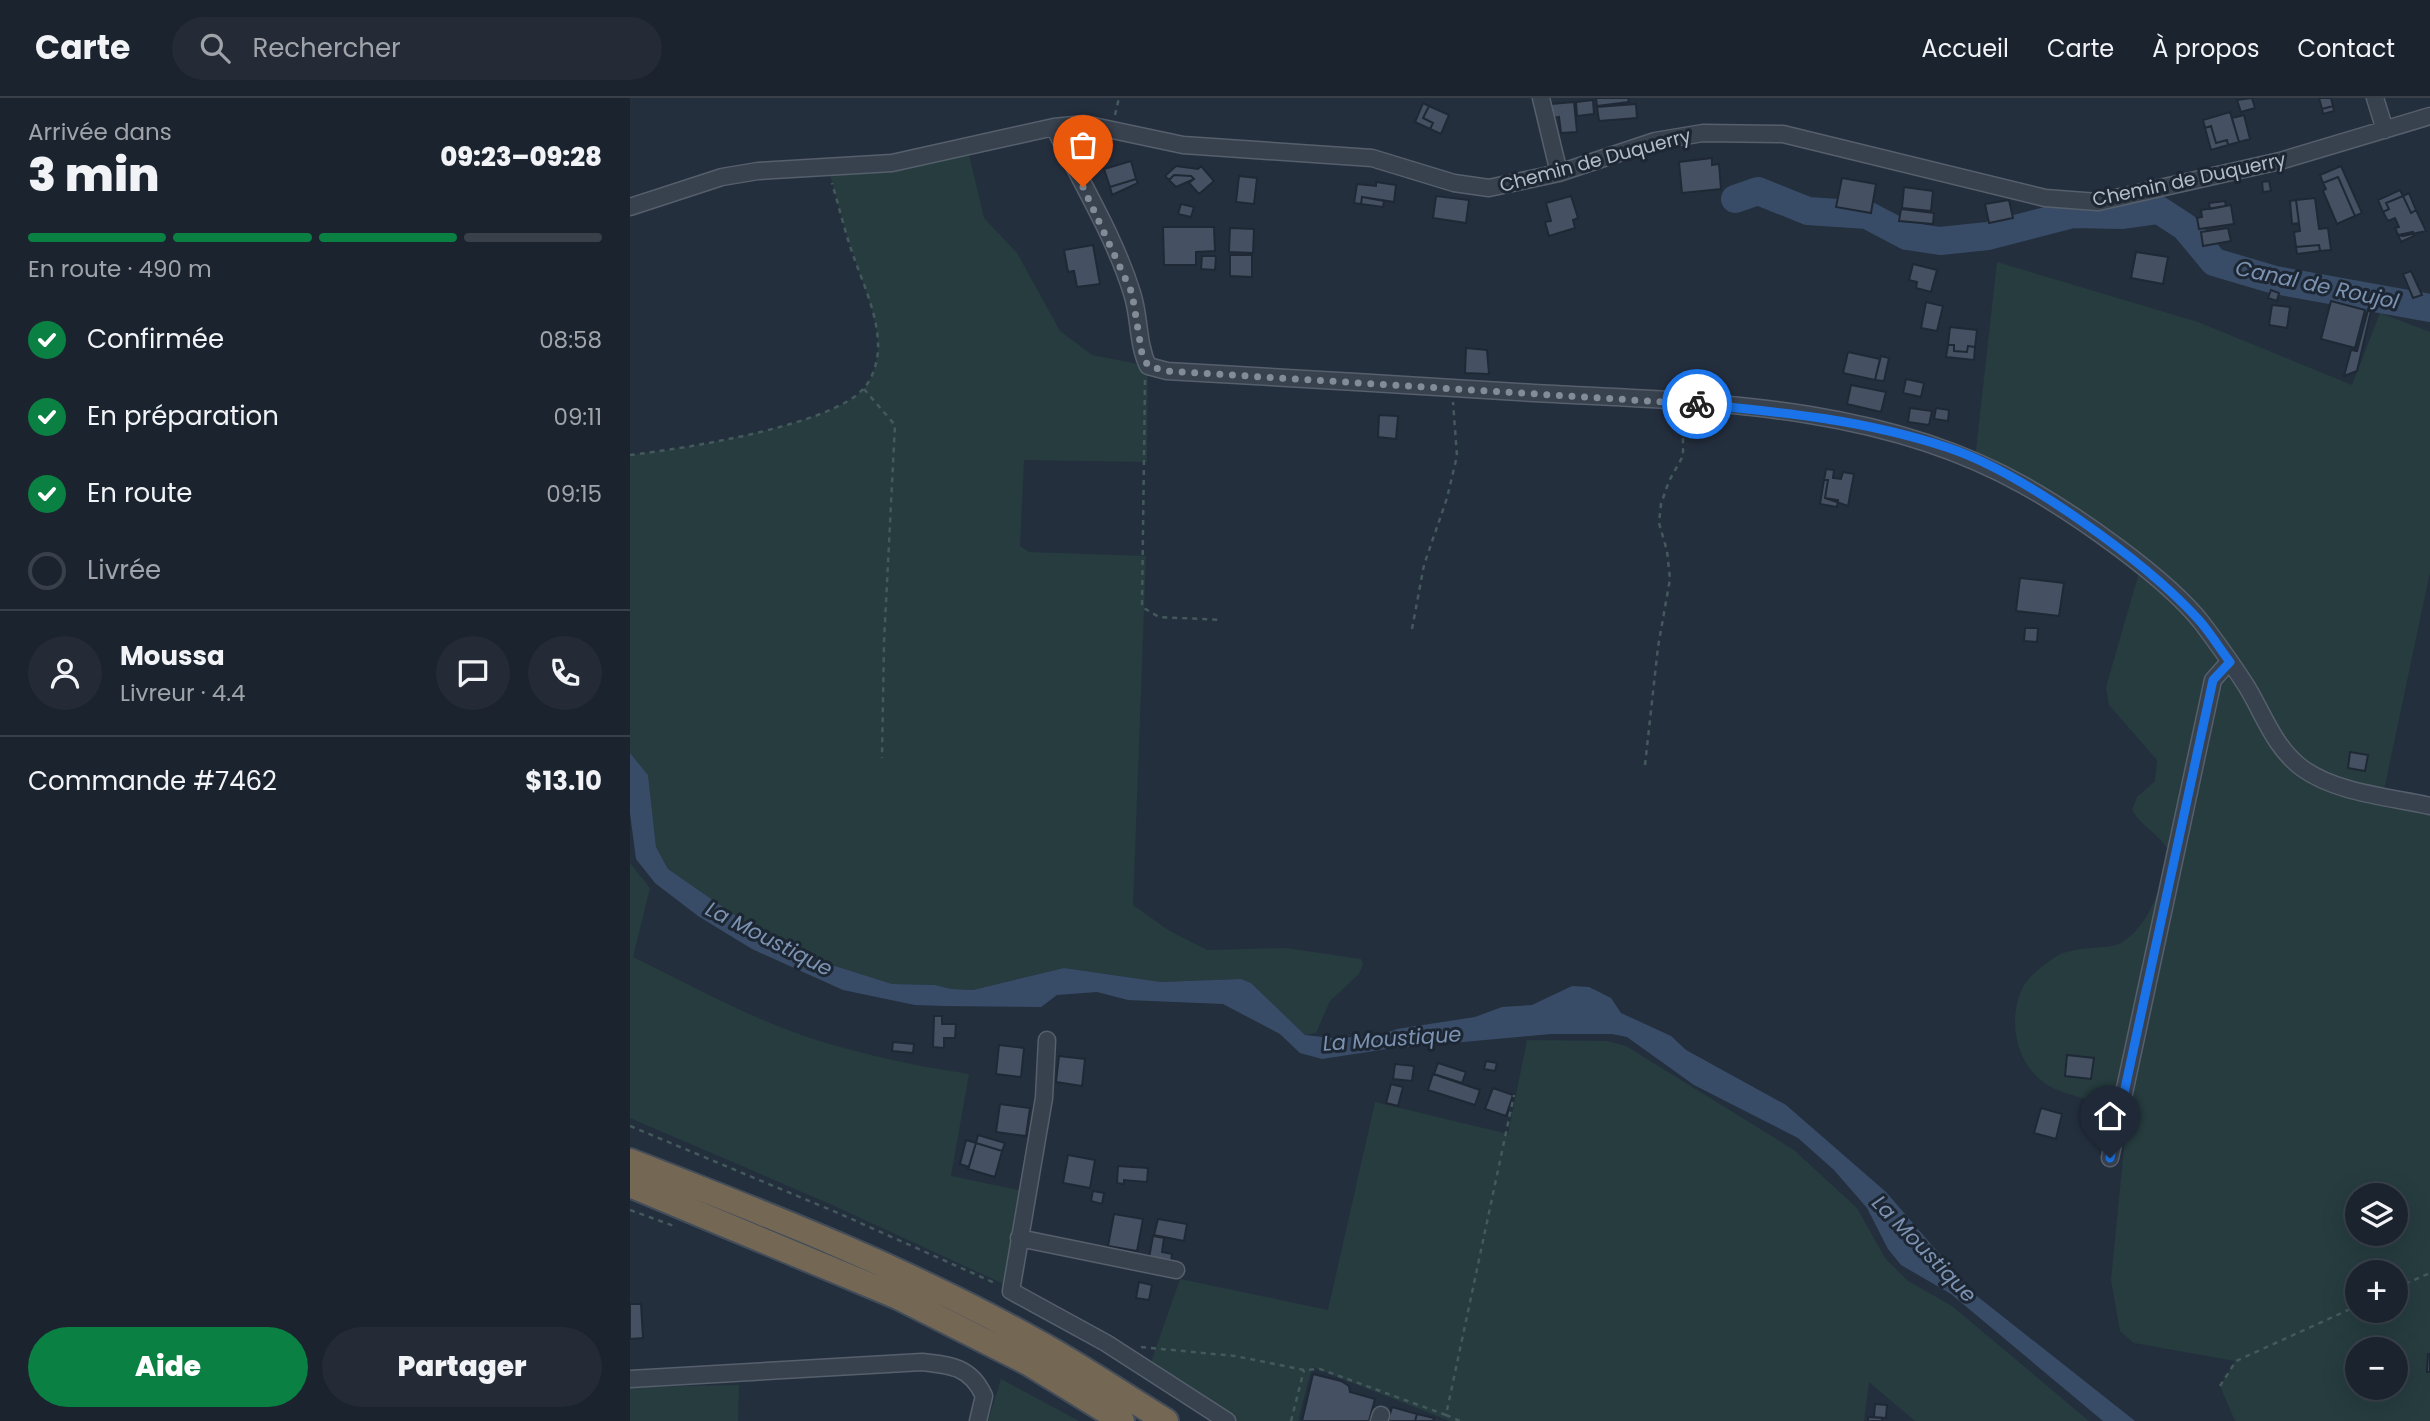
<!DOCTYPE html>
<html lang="fr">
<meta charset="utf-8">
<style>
body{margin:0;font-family:Poppins,sans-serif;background:#242b36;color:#f1f3f6;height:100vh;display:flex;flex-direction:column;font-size:26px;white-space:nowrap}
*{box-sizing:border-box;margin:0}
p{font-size:23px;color:#a0a4aa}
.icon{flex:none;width:38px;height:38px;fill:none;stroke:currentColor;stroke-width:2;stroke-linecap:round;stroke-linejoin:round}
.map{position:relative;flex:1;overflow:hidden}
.panel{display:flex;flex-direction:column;background:#1b232e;width:630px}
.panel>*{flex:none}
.fabs{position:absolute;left:1715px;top:1085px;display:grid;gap:14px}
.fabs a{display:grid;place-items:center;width:63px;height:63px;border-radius:50%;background:#1b232e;box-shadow:0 7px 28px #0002,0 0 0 2px #39404a;font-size:35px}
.pin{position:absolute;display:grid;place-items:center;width:60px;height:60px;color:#fff;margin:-72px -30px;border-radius:50% 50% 50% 0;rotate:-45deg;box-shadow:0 0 7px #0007}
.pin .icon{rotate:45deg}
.courier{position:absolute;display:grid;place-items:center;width:70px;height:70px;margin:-35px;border:5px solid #1a73e8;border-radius:50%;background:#fff;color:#222;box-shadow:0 2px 9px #0007}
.overview em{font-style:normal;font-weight:800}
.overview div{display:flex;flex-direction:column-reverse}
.overview{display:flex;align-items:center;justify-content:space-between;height:119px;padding:0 28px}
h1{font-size:46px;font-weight:800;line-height:52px}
.bar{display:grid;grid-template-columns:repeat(4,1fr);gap:10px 7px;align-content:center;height:84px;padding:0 28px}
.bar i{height:9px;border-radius:5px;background:#39404a}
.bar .on{background:#0b8043}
.bar p{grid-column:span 4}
.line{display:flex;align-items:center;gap:18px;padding:0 28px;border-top:2px solid #39404a}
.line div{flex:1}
.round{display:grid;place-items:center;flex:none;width:74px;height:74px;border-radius:37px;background:#242b36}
ol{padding:0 28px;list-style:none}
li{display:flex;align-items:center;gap:21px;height:77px}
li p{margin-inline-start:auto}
li .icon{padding:7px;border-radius:50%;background:#0b8043;color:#fff;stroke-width:4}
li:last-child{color:#a0a4aa}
li i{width:38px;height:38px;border:4px solid #39404a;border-radius:50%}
.primary-button{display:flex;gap:14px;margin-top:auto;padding:14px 28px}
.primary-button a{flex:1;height:80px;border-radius:42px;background:#0b8043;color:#fff;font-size:28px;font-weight:800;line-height:80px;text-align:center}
.primary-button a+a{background:#242b36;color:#f1f3f6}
header{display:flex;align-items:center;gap:42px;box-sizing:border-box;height:98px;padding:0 35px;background:#1b232e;border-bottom:2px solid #39404a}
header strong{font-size:33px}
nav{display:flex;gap:38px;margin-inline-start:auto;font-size:24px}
.search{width:490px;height:63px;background:#242b36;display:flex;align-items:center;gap:18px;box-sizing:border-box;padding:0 24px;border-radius:38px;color:#a0a4aa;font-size:26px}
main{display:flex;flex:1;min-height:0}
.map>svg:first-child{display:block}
</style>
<header>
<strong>Carte</strong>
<div class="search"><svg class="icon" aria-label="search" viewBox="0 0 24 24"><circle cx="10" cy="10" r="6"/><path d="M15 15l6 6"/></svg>Rechercher</div>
<nav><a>Accueil</a><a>Carte</a><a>À propos</a><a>Contact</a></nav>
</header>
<main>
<section class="panel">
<div class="overview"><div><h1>3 min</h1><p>Arrivée dans</p></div><em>09:23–09:28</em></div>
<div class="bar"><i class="on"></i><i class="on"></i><i class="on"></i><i></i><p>En route · 490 m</p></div>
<ol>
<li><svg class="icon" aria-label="check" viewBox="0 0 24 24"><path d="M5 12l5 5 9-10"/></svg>Confirmée<p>08:58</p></li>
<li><svg class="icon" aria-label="check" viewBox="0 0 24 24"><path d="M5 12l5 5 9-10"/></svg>En préparation<p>09:11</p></li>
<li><svg class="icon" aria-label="check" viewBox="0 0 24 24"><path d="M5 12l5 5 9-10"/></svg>En route<p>09:15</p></li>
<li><i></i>Livrée</li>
</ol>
<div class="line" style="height:126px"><a class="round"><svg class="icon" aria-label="person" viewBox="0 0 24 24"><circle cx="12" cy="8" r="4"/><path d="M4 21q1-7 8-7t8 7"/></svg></a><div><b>Moussa</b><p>Livreur · 4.4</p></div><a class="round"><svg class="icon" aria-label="chat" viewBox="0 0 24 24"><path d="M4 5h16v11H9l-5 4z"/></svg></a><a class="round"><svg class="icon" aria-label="phone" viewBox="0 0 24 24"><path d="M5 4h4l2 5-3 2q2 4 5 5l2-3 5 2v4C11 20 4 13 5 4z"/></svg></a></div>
<div class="line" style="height:91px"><div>Commande #7462</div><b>$13.10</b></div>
<div class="primary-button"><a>Aide</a><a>Partager</a></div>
</section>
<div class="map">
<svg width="1800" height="1323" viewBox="0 0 1800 1323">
<rect width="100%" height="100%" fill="#242f3e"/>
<path fill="#263c3f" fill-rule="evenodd" d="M337 48 354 120 387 155 430 233 462 257 518 268 517 364 394 362 390 448 399 454 516 458 503 807 538 832 577 852 656 850 731 861 733 867 729 876 700 903 686 935 675 937 621 885 611 881 531 884 434 870 343 892 321 891 305 887 262 886 186 862 126 832 38 771 26 749 18 677 0 655V357C51 352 199 327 233 292 244 280 250 257 248 242 245 212 232 184 223 155 213 127 206 98 198 69Z
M1367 164 1568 224 1722 287 1750 215 1800 234V474L1753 697 1800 708V1323H1605L1590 1288 1605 1263 1504 1245 1490 1233 1481 1182 1495 1040 1479 1009C1460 1001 1436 997 1419 988 1388 970 1377 926 1391 893 1396 880 1416 864 1429 857 1449 847 1479 852 1491 845 1521 827 1532 785 1539 753 1529 736 1512 729 1502 712L1507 699 1525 683 1527 662 1479 607 1476 589 1511 468 1345 361ZM1727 1097H1766V1136H1727ZM1727 1174H1766V1213H1727ZM1727 1251H1766V1290H1727Z
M0 765 20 790 3 859C61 887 121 921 183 941 234 957 287 968 339 976L321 1078 393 1093 378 1188 200 1106 0 1020Z
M897 942 977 943 996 948 1164 1052 1227 1110 1255 1160 1278 1183 1322 1208 1459 1323H1285L1239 1284 1234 1323H820L682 1269 668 1323H602L520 1267 550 1181 698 1212 745 1004 878 1036Z
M371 1281 449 1323H358Z
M109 1287 108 1323H0V1289Z"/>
<path fill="#394c67" d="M0 655 18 677 26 749 38 771 126 832 186 862 262 886 305 887 321 891 343 892 434 870 531 884 611 881 621 885 675 937 702 940 748 938 767 931 845 919 872 909 902 907 942 888 959 889 981 900 991 915 1041 938 1056 952 1156 1007 1256 1094 1343 1195 1505 1323H1473L1321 1196 1271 1167 1258 1151 1237 1110 1204 1072 1168 1040 1064 987 997 939 982 936H921L757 951 692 961 670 955 650 936 593 906 498 902 467 894 427 897 411 909 315 908 285 907 213 892 122 851 68 818 25 785 6 761 0 715Z"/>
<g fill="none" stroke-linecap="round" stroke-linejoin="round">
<path stroke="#394c67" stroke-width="28" d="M1105 101 1128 93 1178 113 1237 117 1277 138 1310 143 1358 138 1443 116 1493 117 1529 112 1555 129 1584 164 1645 182 1800 210"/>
</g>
<path fill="#455162" stroke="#1f2835" stroke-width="2" d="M966 0H998L999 4 967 8Z
M1622 0 1625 10 1611 14 1607 2Z
M1689 0H1701L1703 8 1692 11Z
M963 2 964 16 947 18 946 4Z
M944 4 947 34 931 35 929 19 922 20 921 6Z
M793 5 799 8 793 20 803 25 800 31 785 24Z
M1006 6 1007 20 969 23 967 9Z
M799 8 819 17 811 36 800 31 803 25 793 20Z
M1703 8 1704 13 1693 16 1692 11Z
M1600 14 1609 44 1598 47 1597 42 1586 45 1581 28 1575 30 1573 22Z
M1614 17 1620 41 1609 44 1602 20Z
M1581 28 1586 45 1597 42 1598 47 1581 52 1575 30Z
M1082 60V67L1089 66 1091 91 1052 95 1049 64Z
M501 63 506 81 480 89 474 71Z
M546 68 568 71 571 68 584 83 569 96 559 85 564 81 561 78 544 77 539 82 535 78Z
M1711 68 1732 115 1725 118 1708 79 1693 85 1690 77Z
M544 77 561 78 564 81 546 89 539 82Z
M609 78 627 80 624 106 606 104Z
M1708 79 1725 118 1707 126 1693 93 1696 91 1693 85Z
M1212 80 1246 86 1241 115 1206 109Z
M506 81 508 85 482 97 480 89Z
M1639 83 1641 93 1633 94 1632 84Z
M746 84 766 87 764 104 732 99 731 106 724 105 727 86 746 88Z
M1274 89 1303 93 1301 113 1272 110Z
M1770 92 1773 98 1756 105 1759 111 1753 114 1748 102Z
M1779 95 1786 112 1781 115 1773 98Z
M806 98 839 102 836 125 803 120Z
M941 98 948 120 943 122 945 130 919 138 915 124 921 123 916 105Z
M1773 98 1781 115 1786 112 1796 133 1773 138 1768 137 1765 130 1769 129 1765 120 1758 123 1753 114 1759 111 1756 105Z
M732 99 754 103 753 109 731 106Z
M1685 100 1689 131 1698 130 1701 152 1690 153 1689 147 1666 149 1664 134 1670 133 1666 102Z
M1379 102 1383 120 1359 125 1355 106Z
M1666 102 1669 125 1662 126 1660 103Z
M1595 103 1596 108 1580 111 1579 105Z
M551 106 564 109 561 119 548 116Z
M1601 107 1604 126 1569 131 1567 120 1572 119 1571 112Z
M1271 111 1304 115 1303 126 1269 123Z
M533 129H584L585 153 566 154V167H534Z
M600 130 624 131 623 155 599 154Z
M1598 130 1601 143 1573 148 1571 134Z
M1783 134 1784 138 1771 144 1768 137Z
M463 147 470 186 447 189 444 173 438 174 434 152Z
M1689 147 1690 153 1667 156 1666 149Z
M1506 154 1538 159 1533 186 1501 180Z
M600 157H622V179L600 178Z
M572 158H586L585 172 571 171Z
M1283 166 1307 172 1301 194 1286 190 1287 184 1279 182Z
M1781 173 1792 197 1783 200 1773 176Z
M1641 192 1649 195 1647 203 1638 200Z
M1701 203 1735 212 1725 250 1691 241Z
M1296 204 1313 208 1307 233 1291 230Z
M1642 207 1660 209 1657 230 1639 227Z
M1738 212 1741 213 1727 273 1714 278 1721 252 1727 253Z
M1320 229 1347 232 1345 249 1338 248 1337 254 1324 253V247H1318Z
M1318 247H1324V253L1337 254 1338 248 1345 249 1344 262 1316 259Z
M836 250 857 252 859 276 835 275Z
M1218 254 1250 261 1245 282 1213 275Z
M1251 258 1259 260 1254 283 1245 282Z
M1276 281 1294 285 1291 299 1273 295Z
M1221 287 1256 294 1251 314 1217 306Z
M1280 310 1302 313 1299 327 1278 324Z
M1306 310 1319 312 1318 323 1304 321Z
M749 317 768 318 766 341 748 339Z
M1196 371 1204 372 1203 380 1211 381 1213 374 1224 376 1218 408 1195 400 1198 382H1194Z
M1194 382H1198L1195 400 1208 402 1207 409 1190 406Z
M1390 480 1434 485 1429 518 1386 513Z
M1395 530H1408L1407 544 1394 543Z
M1720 654 1738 657 1735 673 1718 670Z
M304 918H312V926H326L325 940H314V950L303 949Z
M263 944 284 946 283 955 262 953Z
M369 947 394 950 391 979 366 976Z
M1437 957 1464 960 1461 981 1435 978Z
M429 958 455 961 452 988 426 984Z
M856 963 867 965 865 973 854 971Z
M808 965 836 974 832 985 804 976Z
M765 966 784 968 782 983 763 981Z
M803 976 850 992 845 1007 798 992Z
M761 986 773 989 768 1008 756 1005Z
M863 990 883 997 876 1018 855 1011Z
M370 1006 400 1010 396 1038 366 1034Z
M1411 1010 1432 1016 1426 1041 1404 1035Z
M348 1037 375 1045 372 1053 346 1045Z
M336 1042 346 1045 339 1069 330 1066Z
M346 1045 372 1053 365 1079 338 1071Z
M438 1057 465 1062 460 1090 433 1085Z
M488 1068 518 1070 517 1084 494 1082V1086L487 1085Z
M463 1093 474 1095 472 1106 461 1103Z
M484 1116 513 1121 507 1153 478 1148Z
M528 1121 557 1126 554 1143 524 1137Z
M523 1138 534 1140 532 1154 542 1156 541 1164 519 1160Z
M509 1184 522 1187 519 1202 506 1200Z
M0 1206H11L13 1240 0 1241Z
M1798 1256H1800V1274H1797Z
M683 1276 711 1283 719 1288 720 1294 745 1301 739 1323H672Z
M1245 1306 1257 1307 1256 1320 1244 1319Z
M762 1309 787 1316 785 1323H758Z
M787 1316 804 1320 803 1323H785Z
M1238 1319 1252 1320V1323H1238Z"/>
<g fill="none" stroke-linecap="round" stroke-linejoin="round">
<defs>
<path id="minor" d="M911 0 929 75
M1745 0 1755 32
M424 29C450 83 484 137 502 195 510 219 507 245 518 268L537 273C659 280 782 287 904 295 1069 304 1246 304 1393 387 1445 416 1536 479 1572 525 1587 545 1603 567 1617 589 1634 617 1644 649 1672 670 1706 695 1760 699 1800 708
M0 109 92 79 128 73 262 65 424 29 454 26 553 47 742 60 824 85 859 90 929 75 1025 43 1073 35 1153 36 1415 100 1468 104 1650 63 1800 18
M417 942 414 1000 381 1193 476 1245 597 1323
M1480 1060 1583 582 1599 564
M389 1140 546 1172
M0 1281 292 1264C321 1267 341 1269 354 1298L348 1323
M749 1323 751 1317"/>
<path id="highway" d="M0 1063C142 1118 285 1174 418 1250 458 1273 497 1299 536 1323
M0 1087 268 1199 400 1266 492 1323"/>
</defs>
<use href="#minor" stroke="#565f6c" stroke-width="19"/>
<use href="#highway" stroke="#434c59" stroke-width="28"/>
<path stroke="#44595c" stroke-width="2.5" stroke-dasharray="5 5" stroke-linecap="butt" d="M485 17 489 0
M515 282 512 509 529 519 591 522
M234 291 265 327 254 544 252 660
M0 357C51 351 202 328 234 290 244 279 249 259 248 245 247 215 233 185 223 157 215 134 209 109 202 85
M782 531 794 467 817 400 827 358 823 304
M1015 667 1028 549 1040 481 1037 453 1029 425 1031 406 1039 383 1053 358V318
M0 1028 208 1115 367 1186
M0 1112 44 1128
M1766 1190 1800 1175
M511 1249 605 1258 674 1272 690 1271 816 1317 884 997
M1590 1288 1606 1263 1727 1208
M816 1317 830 1323
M661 1323 674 1272"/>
<use href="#minor" stroke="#38414e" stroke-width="16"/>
<use href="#highway" stroke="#746855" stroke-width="24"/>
</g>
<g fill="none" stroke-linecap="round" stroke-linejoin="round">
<path stroke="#828b98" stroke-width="7" stroke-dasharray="0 12.6" d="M453 89 502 195 512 256 518 268 537 273 1067 306"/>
<path stroke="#1a73e8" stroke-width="9" d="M1067 306C1152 314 1236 322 1319 350 1393 375 1515 463 1568 521 1580 534 1589 550 1600 564L1583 582 1480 1060"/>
</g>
<g text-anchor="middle" stroke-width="6" stroke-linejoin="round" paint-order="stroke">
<g font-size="19" fill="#b4bcc9" stroke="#1d2633">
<text transform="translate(965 62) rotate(-15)" y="7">Chemin de Duquerry</text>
<text transform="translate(1559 81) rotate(-12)" y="7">Chemin de Duquerry</text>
</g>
<g font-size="21" font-style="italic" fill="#7c92b1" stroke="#1d2633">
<text transform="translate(1687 187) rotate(12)" y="7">Canal de Roujol</text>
<text transform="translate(139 841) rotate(27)" y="7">La Moustique</text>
<text transform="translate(762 941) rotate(-4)" y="7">La Moustique</text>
<text transform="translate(1294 1151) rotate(46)" y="7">La Moustique</text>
</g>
</g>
</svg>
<div class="fabs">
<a><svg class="icon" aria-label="layers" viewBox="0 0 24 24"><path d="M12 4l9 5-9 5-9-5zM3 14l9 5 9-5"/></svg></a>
<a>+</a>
<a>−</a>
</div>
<div class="pin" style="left:453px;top:89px;background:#ea580c"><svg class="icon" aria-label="bag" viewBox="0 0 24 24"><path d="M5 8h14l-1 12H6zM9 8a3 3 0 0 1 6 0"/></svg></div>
<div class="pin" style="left:1480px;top:1060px;background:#1f2937"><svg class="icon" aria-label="home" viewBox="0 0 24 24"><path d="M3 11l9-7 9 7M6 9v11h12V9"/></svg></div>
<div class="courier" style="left:1067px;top:306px"><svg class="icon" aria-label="bike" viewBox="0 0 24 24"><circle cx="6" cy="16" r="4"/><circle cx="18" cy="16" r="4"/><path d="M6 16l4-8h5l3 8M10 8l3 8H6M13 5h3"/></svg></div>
</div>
</main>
